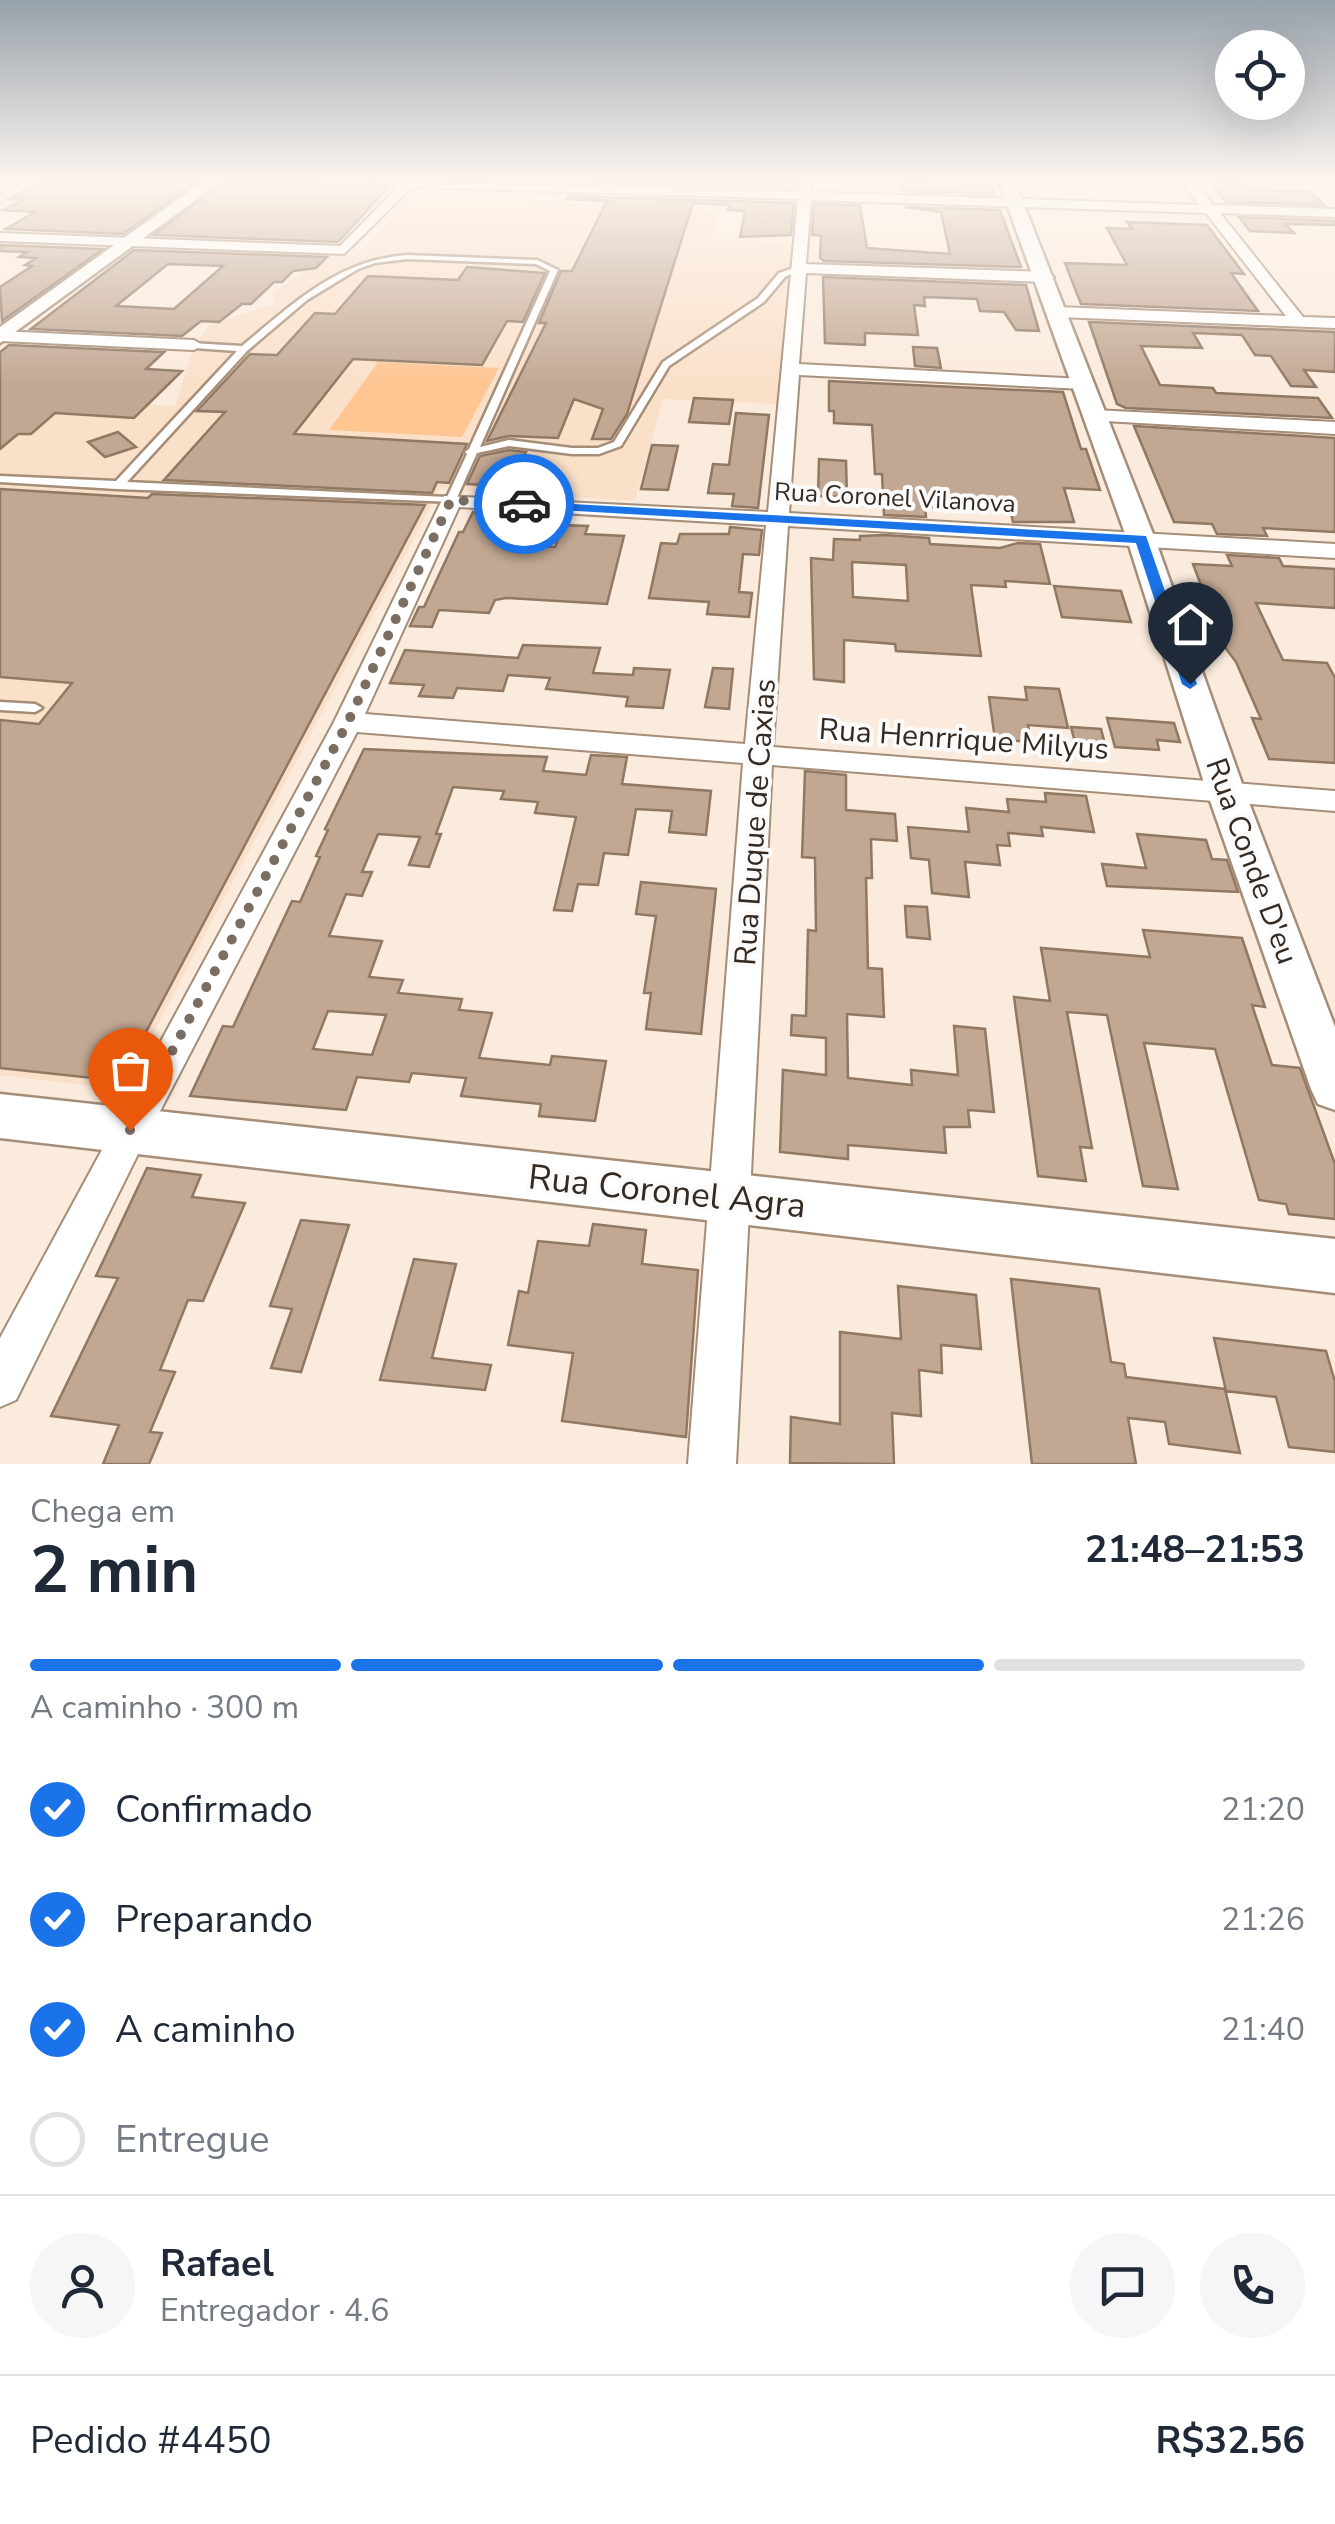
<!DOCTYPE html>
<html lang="pt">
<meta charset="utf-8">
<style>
body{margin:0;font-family:"Nunito Sans",sans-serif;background:#f6f6f7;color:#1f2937;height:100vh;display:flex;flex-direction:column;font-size:38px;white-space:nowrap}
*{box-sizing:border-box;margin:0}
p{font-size:32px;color:#747a83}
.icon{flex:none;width:55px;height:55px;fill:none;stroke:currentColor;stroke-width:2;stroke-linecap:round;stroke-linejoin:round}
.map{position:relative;height:1464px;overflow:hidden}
.side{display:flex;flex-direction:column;background:#fff;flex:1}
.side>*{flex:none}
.tools{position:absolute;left:1215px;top:30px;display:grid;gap:20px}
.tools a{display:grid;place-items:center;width:90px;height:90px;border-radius:50%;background:#fff;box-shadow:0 10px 40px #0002;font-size:50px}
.pin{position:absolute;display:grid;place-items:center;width:85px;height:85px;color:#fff;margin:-102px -42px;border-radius:50% 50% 50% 0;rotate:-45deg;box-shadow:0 0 10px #0007}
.pin .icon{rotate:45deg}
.courier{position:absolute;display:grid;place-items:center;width:100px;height:100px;margin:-50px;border:8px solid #1a73e8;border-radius:50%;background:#fff;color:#222;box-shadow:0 2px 12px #0007}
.headline em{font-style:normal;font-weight:700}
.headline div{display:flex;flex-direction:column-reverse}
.headline{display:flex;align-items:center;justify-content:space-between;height:170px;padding:0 30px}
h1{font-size:65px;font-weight:700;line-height:75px}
.bar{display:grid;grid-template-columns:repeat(4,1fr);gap:15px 10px;align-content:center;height:120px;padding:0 30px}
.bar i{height:12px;border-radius:8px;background:#e0e1e3}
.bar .selected{background:#1a73e8}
.bar p{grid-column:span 4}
.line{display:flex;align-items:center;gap:25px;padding:0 30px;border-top:2px solid #e0e1e3}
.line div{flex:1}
.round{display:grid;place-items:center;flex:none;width:105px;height:105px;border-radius:52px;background:#f6f6f7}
ol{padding:0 30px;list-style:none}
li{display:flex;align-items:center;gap:30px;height:110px}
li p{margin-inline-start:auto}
li .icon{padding:10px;border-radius:50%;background:#1a73e8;color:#fff;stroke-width:4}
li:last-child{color:#747a83}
li i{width:55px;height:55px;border:5px solid #e0e1e3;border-radius:50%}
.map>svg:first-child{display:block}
</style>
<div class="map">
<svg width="1335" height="1464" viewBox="0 0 1335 1464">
<rect width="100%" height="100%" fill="#fbebdd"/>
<path fill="#fae0c9" d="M420 187 528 191 523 200 719 211 712 240 793 243 778 404 663 399 635 501 440 489 123 1090 0 1075V422L64 401 175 406 194 345 211 324 274 304 273 292 330 256 356 257Z"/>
<path fill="#ffc592" d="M378 362 499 368 462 437 329 430Z"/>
<path fill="#c2a893" stroke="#907863" stroke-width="2.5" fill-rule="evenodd" d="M39 182H196L123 234 6 229 35 212 4 210 24 199H10Z
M223 182 363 185 388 188 338 242 154 235Z
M577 182 764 183 796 182V188Z
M1210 182 1244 183 1250 190 1311 192 1324 205 1226 202Z
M901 183 928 184 929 188H992L995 194 903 191Z
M569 196 794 203 791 235 740 237 745 211 728 210 729 205 693 203 627 414 611 439H592L603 409 574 399 558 438 509 436 487 441 546 323H539L561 271H572L607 201 567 199Z
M814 204 860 205 867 248 950 254 941 212 905 207 1000 210 1021 267 824 261 820 258 821 236 812 235Z
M1239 217 1335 221V225L1285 224 1294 233 1250 231Z
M1127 222 1207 225 1244 274 1231 273 1258 311 1081 304 1065 263 1127 265 1107 228 1132 229Z
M0 245 103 249 2 321 0 287 32 266 25 265 36 258 19 257 27 252 0 251Z
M134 250 327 257 316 268 293 271 282 282H274L251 304H242L219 322 201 321 182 336 31 329ZM168 264 223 266 174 309 116 306Z
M467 267 545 273 523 322 507 321 482 365 353 359 294 434 467 444 449 483 437 482 432 493 164 480 225 412 197 411 250 354 277 355 315 313 335 314 368 276 458 280Z
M823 277 1026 285 1039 331 1016 330 1004 312 980 311 977 299 924 297 925 306 914 305 918 335 865 333V345L825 343Z
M1089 322 1335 332V372L1304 370 1316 387 1291 386 1271 356 1255 355 1242 335 1193 333 1202 348 1141 346 1160 385 1213 388 1216 393 1318 398 1332 418 1126 408 1117 404Z
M9 345 164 352 146 369 182 371 134 418 55 413 31 434H18L0 449V352Z
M913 347 937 348 941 368 915 366Z
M829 381 1063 392 1081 449H1086L1100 490 1064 488 1074 522H1013L1010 509 967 506 968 509 925 507 926 517 884 515 882 474H875L872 425 834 423V411H829Z
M694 398 733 400 729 424 689 422Z
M736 413 769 415 758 508 732 506 734 494 708 493 713 464 729 465Z
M1134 426 1335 438V532L1263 528 1267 536 1217 534 1212 524 1174 522Z
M118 432 136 447 105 457 88 442Z
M652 445 678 446 668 490 641 489Z
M509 450 526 452 503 495 481 494 486 485 467 484 480 456Z
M819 459 846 461 847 497 818 496Z
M0 489 148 498 152 494 425 505 120 1081 0 1068V720L39 724 72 683 0 677Z
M473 512 495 513 487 533 521 535 517 545 555 547 563 525 588 526 585 534 624 536 607 604 506 598 495 600 489 613 439 610 432 627 410 626 419 607H424L459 532H463Z
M730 527 762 530 759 555 743 554 739 592 752 593 749 617 707 614 709 602 649 598 661 543 677 544 680 534H729Z
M885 535 929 538 930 544 1000 548 1018 543 1040 544 1050 584 1005 581 1006 587 971 585 981 656 896 651 895 644 844 640V682L814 679 811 558 833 560 834 539 860 540V536ZM852 562 906 565 908 601 853 597Z
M1227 555 1279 558 1283 566 1335 569V608L1256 603 1283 660 1327 663 1335 678V763L1269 759 1252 718 1261 719 1236 662 1224 646 1193 564 1232 566Z
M1054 586 1121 591 1131 622 1062 617Z
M523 645 600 648 593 673 633 675 634 668 670 670 663 708 626 706 628 697 546 689 550 678 508 675 503 691 457 688 453 698 419 696 424 685 390 683 405 650 518 658Z
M713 668 733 669 729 709 705 707Z
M1025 687 1059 689 1068 728 1028 725 1031 742 995 739 989 697 1027 700Z
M1107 718 1174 723 1180 742 1157 740 1159 750 1115 747Z
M1071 727 1101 729 1107 752 1077 750Z
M364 749 547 757 543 771 586 775 591 755 627 757 622 784 711 791 706 835 669 832 672 811 636 809 628 855 604 853 598 885 578 884 572 911 554 910 576 817 535 813 538 802 501 799 504 791 453 787 436 834H441L429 867 409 865 420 837 378 834 362 872H372L362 896 346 894 329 936 382 941 369 977 403 980 398 993 462 999 459 1010 492 1013 479 1058 550 1065 552 1056 606 1061 595 1121 539 1116 541 1104 461 1096 466 1078 412 1073 409 1082 357 1077 346 1110 190 1096 223 1026 233 1027 292 901 300 902 320 857 316 856 328 830 325 829ZM328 1011 386 1015 372 1055 313 1049Z
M805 771 846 775V810L895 814 897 841 871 839 872 878H866L868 968 882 969 884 1017 847 1014 848 1078 912 1085 911 1070 958 1075 954 1026 985 1029 994 1112 968 1110 970 1127H944L946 1153 848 1145V1159L780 1152 783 1070 826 1075V1038L791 1035 792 1015 806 1016 808 930 816 931 815 858 802 857Z
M1045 793 1086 796 1094 832 1041 827 1043 836 1008 833 1010 846 997 845 1000 865 965 862 969 897 932 893 929 860 911 858 908 827 969 832 966 808 1009 812 1007 799 1046 802Z
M1137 834 1206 840 1212 859 1227 860 1238 892 1107 886 1102 864 1146 868Z
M641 882 716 889 701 1034 646 1029 651 993H644L656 916 636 914Z
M905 906 927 907 930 939 907 937Z
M1143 930 1242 938 1265 1007 1252 1005 1272 1065 1300 1068 1335 1164V1219L1289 1214 1286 1204 1259 1200 1215 1049 1144 1043 1178 1189 1143 1186 1107 1015 1067 1012 1092 1148 1080 1147 1086 1181 1038 1176 1014 997 1050 1001 1041 948 1150 957Z
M147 1168 201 1175 192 1197 245 1203 203 1301 188 1300 160 1370 175 1372 150 1432 162 1433 149 1464H103L119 1425 51 1416 118 1278 96 1276Z
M301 1220 349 1225 301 1372 271 1368 292 1309 270 1306Z
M593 1224 646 1230 642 1264 698 1270 686 1437 562 1421 573 1353 508 1345 519 1291 528 1293 538 1241 589 1246Z
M414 1259 456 1264 432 1358 491 1365 485 1390 380 1380Z
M1011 1279 1099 1289 1111 1362 1124 1364 1126 1377 1225 1389 1240 1453 1169 1444 1165 1422 1128 1418 1136 1464H1032Z
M898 1286 976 1295 981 1349 941 1345 942 1373 919 1370 921 1416 892 1413 894 1464 790 1463 791 1417 840 1424V1332L901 1339Z
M1214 1338 1326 1351 1335 1382V1452L1289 1447 1276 1397 1226 1391Z"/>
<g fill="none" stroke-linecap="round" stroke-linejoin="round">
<defs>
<path id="service" d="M407 255 537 260 558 270 480 447 509 440 572 448H598L614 442 663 362 758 298 779 273 799 266 803 268 785 277 764 302 669 366 621 446 599 454H572L509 446 477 453 455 502 117 489 0 482V476L116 481 237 351 194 348 190 345 191 343 242 346C294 303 337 260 407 255ZM407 259 536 264 550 271 469 449 465 452 467 454 447 497 127 482 247 351 307 300 358 269 375 263Z
M0 702 35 704 42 708 35 712 0 710Z"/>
<path id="minor" d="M5 182H19L0 193V184Z
M369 182 799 192 800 182H812L811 192 1199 205 1182 182H1194L1213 205 1335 209V217L1220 213 1303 317 1335 318V328L1058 317 1050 312 1058 307 1286 316 1206 213 811 200 806 264 1046 272 1054 277 1046 282 806 273 799 364 1083 379 1092 384 1083 389 799 375 789 513 1335 544V558L788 526 773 747 1335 791V811L772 765 736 1464H688L743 763 357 732 144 1142 16 1400 0 1407V1338L334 722 444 496 768 512 798 199 412 187 344 254 0 241V233L340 246 399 186ZM459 507 766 525 745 744 365 714Z
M0 331 194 340 202 345 194 350 0 341Z
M1094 410 1335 422V434L1087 420V412Z"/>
<path id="tertiary" d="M202 182H220L0 343V327Z
M999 182H1015L1155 539 1245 792 1335 1027V1110L1318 1104 1311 1089 1207 792 1127 539Z
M0 1094 1335 1239V1293L0 1138Z"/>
</defs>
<use href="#service" stroke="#a58d78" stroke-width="5"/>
<use href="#minor" stroke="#a58d78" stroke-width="4"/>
<use href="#tertiary" stroke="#a58d78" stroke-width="5"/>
<use href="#service" fill="#fff" fill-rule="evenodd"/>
<use href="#minor" fill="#fff" fill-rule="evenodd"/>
<use href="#tertiary" fill="#fff" fill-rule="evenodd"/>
</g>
<linearGradient id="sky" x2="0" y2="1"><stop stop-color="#97a1aa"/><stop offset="0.47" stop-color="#fdf6f0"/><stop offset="1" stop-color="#fdf6f0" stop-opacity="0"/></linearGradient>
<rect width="1335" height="386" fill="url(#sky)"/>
<path fill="#1a73e8" d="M519 501 1146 536 1197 684 1190 689 1182 684 1136 543 524 508 519 506Z"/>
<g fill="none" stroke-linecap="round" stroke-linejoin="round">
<path stroke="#7a6e63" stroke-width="10" stroke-dasharray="0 18" d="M130 1130 348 722 451 500 524 504"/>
</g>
<g text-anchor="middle" stroke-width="8" stroke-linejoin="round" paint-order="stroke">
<g font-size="25" fill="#342a21" stroke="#fbfbfb">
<text transform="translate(895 497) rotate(3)" y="9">Rua Coronel Vilanova</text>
</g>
<g font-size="30" fill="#342a21" stroke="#fbfbfb">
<text transform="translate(964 739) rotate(4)" y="10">Rua Henrrique Milyus</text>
<text transform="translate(755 822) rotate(-86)" y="10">Rua Duque de Caxias</text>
<text transform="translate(1252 861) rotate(70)" y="10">Rua Conde D'eu</text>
</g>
<g font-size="35" fill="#342a21" stroke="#fbfbfb">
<text transform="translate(667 1191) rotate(6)" y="12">Rua Coronel Agra</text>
</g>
</g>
</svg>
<div class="tools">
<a><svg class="icon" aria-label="locate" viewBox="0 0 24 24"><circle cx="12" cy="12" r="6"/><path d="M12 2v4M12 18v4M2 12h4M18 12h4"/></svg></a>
</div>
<div class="pin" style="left:130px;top:1130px;background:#ea580c"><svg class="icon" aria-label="bag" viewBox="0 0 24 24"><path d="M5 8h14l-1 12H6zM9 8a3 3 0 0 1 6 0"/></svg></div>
<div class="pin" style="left:1190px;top:684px;background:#1f2937"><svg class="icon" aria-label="home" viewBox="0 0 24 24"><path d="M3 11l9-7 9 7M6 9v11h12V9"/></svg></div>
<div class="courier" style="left:524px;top:504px"><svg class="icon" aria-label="car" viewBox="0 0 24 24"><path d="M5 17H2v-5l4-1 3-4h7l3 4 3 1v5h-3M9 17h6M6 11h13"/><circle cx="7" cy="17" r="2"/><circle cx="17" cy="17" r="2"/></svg></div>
</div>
<section class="side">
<div class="headline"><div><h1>2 min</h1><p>Chega em</p></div><em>21:48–21:53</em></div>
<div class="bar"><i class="selected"></i><i class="selected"></i><i class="selected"></i><i></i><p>A caminho · 300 m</p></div>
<ol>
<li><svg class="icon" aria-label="check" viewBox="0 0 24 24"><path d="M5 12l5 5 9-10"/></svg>Confirmado<p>21:20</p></li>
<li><svg class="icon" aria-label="check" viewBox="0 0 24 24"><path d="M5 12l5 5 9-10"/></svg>Preparando<p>21:26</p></li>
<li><svg class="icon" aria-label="check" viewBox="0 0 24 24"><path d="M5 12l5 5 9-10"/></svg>A caminho<p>21:40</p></li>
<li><i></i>Entregue</li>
</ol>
<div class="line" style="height:180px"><a class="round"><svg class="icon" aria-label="person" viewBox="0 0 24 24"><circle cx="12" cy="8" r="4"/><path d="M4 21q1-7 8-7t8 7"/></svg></a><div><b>Rafael</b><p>Entregador · 4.6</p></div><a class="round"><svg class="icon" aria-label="chat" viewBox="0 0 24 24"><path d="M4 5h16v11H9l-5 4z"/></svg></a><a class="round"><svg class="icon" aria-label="phone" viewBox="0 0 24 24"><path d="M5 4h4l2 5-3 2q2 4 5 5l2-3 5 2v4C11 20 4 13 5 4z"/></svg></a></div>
<div class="line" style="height:130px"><div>Pedido #4450</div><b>R$32.56</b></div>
</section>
